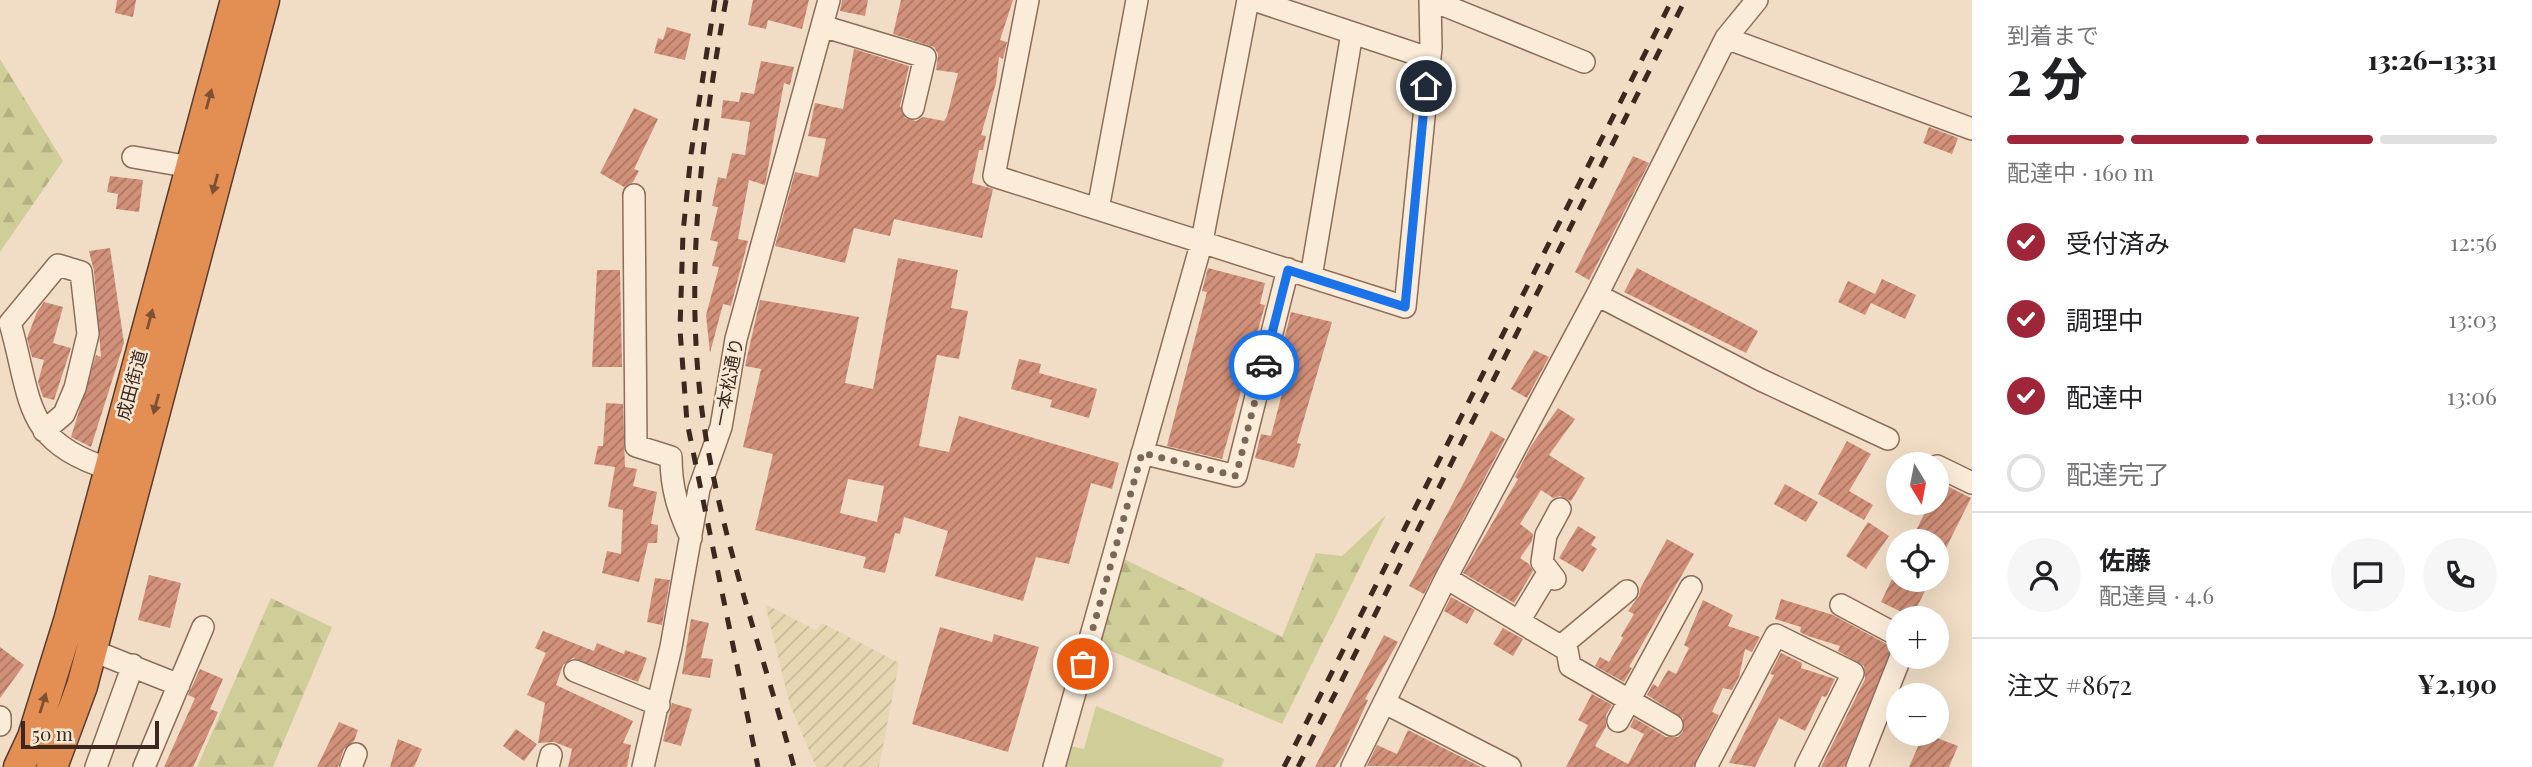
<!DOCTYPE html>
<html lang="ja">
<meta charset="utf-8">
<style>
body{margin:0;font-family:"Playfair Display","Noto Sans JP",serif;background:#f6f6f6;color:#202124;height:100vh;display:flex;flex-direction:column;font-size:26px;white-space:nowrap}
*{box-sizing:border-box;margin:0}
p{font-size:23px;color:#757577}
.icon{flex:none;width:38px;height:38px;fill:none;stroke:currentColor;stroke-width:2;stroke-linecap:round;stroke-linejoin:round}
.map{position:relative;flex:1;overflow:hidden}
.drawer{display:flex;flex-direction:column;background:#fff;width:560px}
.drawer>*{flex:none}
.needle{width:46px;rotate:170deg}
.fabs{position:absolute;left:1886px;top:452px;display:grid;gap:14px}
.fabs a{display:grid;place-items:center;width:63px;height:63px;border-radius:50%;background:#fff;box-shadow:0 7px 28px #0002;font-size:35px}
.scale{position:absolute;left:21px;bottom:18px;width:138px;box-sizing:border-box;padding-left:7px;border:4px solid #3c281e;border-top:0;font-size:19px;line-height:24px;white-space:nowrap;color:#3c281e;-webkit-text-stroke:5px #f7e8d5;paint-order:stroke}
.pin{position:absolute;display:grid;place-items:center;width:60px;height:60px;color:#fff;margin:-30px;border:4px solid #fff;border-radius:50%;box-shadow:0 2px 7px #0007}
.courier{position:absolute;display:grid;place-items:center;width:70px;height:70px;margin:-35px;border:5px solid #1a73e8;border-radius:50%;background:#fff;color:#222;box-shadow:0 2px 9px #0007}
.headline em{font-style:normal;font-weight:800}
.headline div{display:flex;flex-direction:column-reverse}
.headline{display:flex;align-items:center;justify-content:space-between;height:119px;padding:0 35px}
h1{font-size:46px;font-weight:800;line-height:52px}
.bar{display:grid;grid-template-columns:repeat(4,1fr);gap:10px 7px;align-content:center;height:84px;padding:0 35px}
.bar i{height:9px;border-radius:5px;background:#e0e0e0}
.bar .current{background:#9f2639}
.bar p{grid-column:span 4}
.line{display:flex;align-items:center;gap:18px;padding:0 35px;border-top:2px solid #e0e0e0}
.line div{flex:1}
.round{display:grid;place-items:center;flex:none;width:74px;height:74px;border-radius:37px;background:#f6f6f6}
ol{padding:0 35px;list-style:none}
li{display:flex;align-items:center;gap:21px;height:77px}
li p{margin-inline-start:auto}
li .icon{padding:7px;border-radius:50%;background:#9f2639;color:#fff;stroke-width:4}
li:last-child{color:#757577}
li i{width:38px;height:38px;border:4px solid #e0e0e0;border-radius:50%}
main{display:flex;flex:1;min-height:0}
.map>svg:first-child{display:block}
</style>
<main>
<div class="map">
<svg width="1972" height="767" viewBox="0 0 1972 767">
<defs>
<pattern id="farmland-furrows" width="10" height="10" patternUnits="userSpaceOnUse" patternTransform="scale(1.75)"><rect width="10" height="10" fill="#e7d6b2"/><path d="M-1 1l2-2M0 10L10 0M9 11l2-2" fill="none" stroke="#c7b899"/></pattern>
<pattern id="forest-firs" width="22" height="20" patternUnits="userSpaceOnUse" patternTransform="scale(1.75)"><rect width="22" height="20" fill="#d0ce98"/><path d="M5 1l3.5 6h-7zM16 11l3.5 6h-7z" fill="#b4b183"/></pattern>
<pattern id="building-hatch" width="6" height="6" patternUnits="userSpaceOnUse" patternTransform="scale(1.75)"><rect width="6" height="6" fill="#d19079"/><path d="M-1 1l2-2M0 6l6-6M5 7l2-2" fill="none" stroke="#ab7663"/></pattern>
</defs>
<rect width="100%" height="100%" fill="#f1ddc5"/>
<path fill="url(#farmland-furrows)" d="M765 604 816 630 822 623 899 663 879 767H816L790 705Z"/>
<path fill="#d0ce98" d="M1096 706 1224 759 1221 767H1058L1065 745 1084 749Z"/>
<path fill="url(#forest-firs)" d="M0 59 63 161 0 252Z
M1386 515 1282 724 1095 644 1122 558 1282 637 1316 553 1342 556Z
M271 598 332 627 273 767H197Z"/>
<path fill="url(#building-hatch)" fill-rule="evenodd" d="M117 0H136L133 17 115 13Z
M753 0H809L802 29 768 20 766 29 748 25Z
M842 0H868L865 16 840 11Z
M901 0H1013L1000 40 1007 42 1003 59 999 57 996 83 981 135 986 136 983 150H979L972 183 993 189 982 238 894 219 890 236 854 228 845 263 775 246 795 172 818 177 826 139 808 136 815 103 843 109 854 49 909 66 900 106 905 118 916 121 923 117 944 121 947 116 958 73 936 70 938 54 934 47 893 34Z
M667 27 691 34 685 60 654 53 658 38 663 40Z
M761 61 794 67 790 85 784 83 765 185 749 180 738 239 748 241 731 306 723 304 710 353 706 315 719 267 712 266 718 242 710 240 718 207 712 206 718 177 726 179 732 153 745 155 750 122 721 118 723 100 739 102 741 92 754 94Z
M634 108 658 119 634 169 639 171 633 182 624 187 600 173Z
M1929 127 1958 138 1952 154 1923 143Z
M1633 156 1649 163 1589 280 1575 272Z
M110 176 143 180 139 212 116 209 118 194 107 192Z
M110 248 124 343 91 447 71 437 96 355 101 357 94 271 89 251Z
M898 258 958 270 951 308 968 311 959 359 937 355 919 446 949 452 959 416 1119 463 1112 489 1091 483 1069 564 1036 557 1023 601 935 576 948 531 904 517 900 534 895 533 885 573 863 568 866 557 755 530 773 454 743 447 761 369 745 366 760 300 859 317 845 383 873 389ZM848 479 884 486 877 522 840 513Z
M1208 268 1265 283 1260 304 1265 305 1222 459 1167 446 1207 292 1202 291Z
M1637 268 1758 331 1746 353 1624 292Z
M597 270H620L622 367H592Z
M1882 279 1916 295 1905 319 1871 303 1865 315 1838 302 1848 281 1875 294Z
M44 302 63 307 53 343 71 348 54 400 43 397 38 382 44 360 32 357 27 338 37 312Z
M1291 312 1332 322 1297 443 1301 444 1294 468 1255 458 1261 434 1271 436 1285 382 1274 379Z
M1534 350 1549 357 1527 398 1511 389Z
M1019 359 1041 364 1039 373 1097 389 1089 418 1050 407 1052 400 1011 389Z
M606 403 623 404 625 467 637 469 633 486 657 492 651 524 658 525 657 543H648L639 582 602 573 607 551 621 554 623 510 608 507 615 467 594 464 598 446H603Z
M1558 408 1575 419 1549 455 1585 478 1571 501 1560 496 1553 498 1541 490 1520 524 1533 534 1532 541 1520 558 1529 564 1533 571 1514 603 1463 573 1518 479 1515 477 1531 446Z
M1491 431 1505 439 1424 594 1409 586Z
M1847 441 1871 454 1849 491 1873 505 1864 520 1818 494Z
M1937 481 1971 498 1937 566V541H1911L1930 502H1937Z
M1785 484 1818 502 1806 522 1774 504Z
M1868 522 1889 536 1866 569 1846 556Z
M1578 526 1596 537 1591 545 1597 549 1583 572 1559 558Z
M1667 539 1694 554 1629 667 1632 668 1624 682 1595 666 1600 657 1609 662 1623 638 1621 636 1634 614 1628 611 1639 596 1640 589Z
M149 575 181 583 170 628 138 620Z
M655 578 670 580 662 625 647 622Z
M1892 579H1931L1912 617 1881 602Z
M1451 597 1475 610 1467 624 1444 611Z
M1781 599 1833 615 1892 647 1844 767H1821L1865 679 1864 666 1838 651 1840 646 1808 636 1800 632 1801 627 1775 619Z
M1703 600 1733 615 1728 626 1760 637 1752 652 1745 649 1739 677 1732 690 1723 688 1712 712 1719 715 1693 767H1566L1588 725 1578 720 1592 694 1612 705 1606 715V727L1595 746 1628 764 1644 734 1630 727 1634 718 1666 737H1678L1683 732V718L1647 695 1653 684 1658 687 1668 670 1676 674 1689 648 1684 645Z
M691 619 709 623 701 658 713 659 710 678 682 674Z
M940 627 992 642 994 634 1039 647 1008 752 912 724Z
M1503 628 1523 639 1513 656 1493 644Z
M543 631 594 651 597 643 624 654 625 650 647 658 638 682 573 658 563 665 556 685 633 721 623 743 631 745 627 767H568L572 749 554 742 538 743 545 703 527 695 546 653 535 648Z
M1384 635 1398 642 1365 699 1368 700 1343 755 1335 767H1315Z
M0 647 24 665 0 698Z
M1781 653 1802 663 1801 668 1835 679 1826 697 1822 696 1805 731 1779 718 1755 767 1729 763 1774 675 1770 674Z
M200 669 223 679 210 709 218 712 193 767H164L195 698 188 695Z
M672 703 692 709 681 746 663 741Z
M339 722 358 730 354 741 344 749 338 767H317Z
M516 729 537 744 524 761 503 746Z
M1408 730 1481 767 1367 766 1377 745 1397 754Z
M1924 733 1958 746 1949 767H1909Z
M398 739 422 749 414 767H390Z"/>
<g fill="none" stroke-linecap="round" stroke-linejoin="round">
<defs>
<path id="minor" d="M1028 0 994 176 1405 307 1431 47 1430 0
M1254 0 1428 58
M1431 0 1584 62
M822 26 925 57 913 108
M1726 38 1972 129
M133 157 191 167
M634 195 636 446 671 457C671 488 678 510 691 538
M1098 209 1137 0
M1311 277 1352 33
M1597 295 1761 380 1888 439
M44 431 64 414 75 388 88 334 81 272 58 265 10 323C32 400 22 442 110 469
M1142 453 1236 476 1288 269
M1937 466 1972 483
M1446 578 1567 650 1570 666 1672 725
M1555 579 1542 562 1546 535 1560 509
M1841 605 1899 636
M1519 621 1548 573
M1561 646 1627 591
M91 650 179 685
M575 671 659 705
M1385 703 1510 767
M0 717V725
M1618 721 1691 587
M96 767 133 665
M144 767 203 627
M351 767 356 754
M548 767 551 755
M643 767 671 647 699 489 721 427 736 339 829 0
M1054 767 1202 241 1248 0
M1352 767 1446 578 1597 295 1726 38 1757 0
M1706 767 1776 635 1853 673 1806 767
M1857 767 1901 656"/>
<path id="highway" d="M19 767 33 737 69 621 236 0
M52 767 82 686 264 0"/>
</defs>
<use href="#minor" stroke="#8d6d5a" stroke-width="24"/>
<use href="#highway" stroke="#5a3c2e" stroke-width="33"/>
<use href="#minor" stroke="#fbecd9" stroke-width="21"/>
<use href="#highway" stroke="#e38e52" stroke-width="30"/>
<path stroke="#3c281e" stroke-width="5" stroke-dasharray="12 12" stroke-linecap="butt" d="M715 0 691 154 683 233 680 330 687 422 758 767
M726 0C699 150 680 308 710 460 730 563 766 665 794 767
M1284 767 1672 0
M1298 767 1685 0"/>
</g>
<defs><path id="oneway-solid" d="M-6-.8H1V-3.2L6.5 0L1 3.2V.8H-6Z" transform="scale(1.75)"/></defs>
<g fill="#7f5133">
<use href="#oneway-solid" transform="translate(209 99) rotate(-75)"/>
<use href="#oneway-solid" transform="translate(215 184) rotate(105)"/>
<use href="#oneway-solid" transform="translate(150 319) rotate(-75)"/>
<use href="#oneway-solid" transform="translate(156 404) rotate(105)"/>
<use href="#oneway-solid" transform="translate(43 703) rotate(-73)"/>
</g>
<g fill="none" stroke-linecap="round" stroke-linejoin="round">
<path stroke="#7b6758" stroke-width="7" stroke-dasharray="0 12.6" d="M1083 664 1142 453 1236 476 1264 365"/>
<path stroke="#1a73e8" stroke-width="9" d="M1264 365 1288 270 1405 307 1426 86"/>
</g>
<g text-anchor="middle" stroke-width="5" stroke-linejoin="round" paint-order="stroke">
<g font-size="18" fill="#3c281e" stroke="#f7e8d5">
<text transform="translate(729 382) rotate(-79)" y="6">一本松通り</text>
<text transform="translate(132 385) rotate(-75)" y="6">成田街道</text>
</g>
</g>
</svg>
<div class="fabs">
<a><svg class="needle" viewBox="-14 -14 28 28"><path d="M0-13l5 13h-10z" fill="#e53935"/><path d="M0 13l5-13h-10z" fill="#757577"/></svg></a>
<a><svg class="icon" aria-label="locate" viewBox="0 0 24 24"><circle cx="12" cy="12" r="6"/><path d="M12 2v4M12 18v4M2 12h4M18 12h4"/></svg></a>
<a>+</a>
<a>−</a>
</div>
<div class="scale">50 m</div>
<div class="pin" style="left:1083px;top:664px;background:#ea580c"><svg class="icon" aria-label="bag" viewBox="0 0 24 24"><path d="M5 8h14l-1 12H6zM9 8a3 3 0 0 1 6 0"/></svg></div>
<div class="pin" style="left:1426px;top:86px;background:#1f2937"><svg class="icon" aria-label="home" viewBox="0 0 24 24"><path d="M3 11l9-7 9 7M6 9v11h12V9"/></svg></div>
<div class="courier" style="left:1264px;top:365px"><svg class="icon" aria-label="car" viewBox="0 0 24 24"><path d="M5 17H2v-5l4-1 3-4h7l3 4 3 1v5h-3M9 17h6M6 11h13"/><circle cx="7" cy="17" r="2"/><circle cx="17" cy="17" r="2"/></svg></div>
</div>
<section class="drawer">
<div class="headline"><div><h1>2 分</h1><p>到着まで</p></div><em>13:26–13:31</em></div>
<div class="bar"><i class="current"></i><i class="current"></i><i class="current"></i><i></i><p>配達中 · 160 m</p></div>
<ol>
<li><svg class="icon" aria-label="check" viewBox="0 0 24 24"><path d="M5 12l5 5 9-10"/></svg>受付済み<p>12:56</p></li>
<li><svg class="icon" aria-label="check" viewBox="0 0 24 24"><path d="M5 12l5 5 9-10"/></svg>調理中<p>13:03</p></li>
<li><svg class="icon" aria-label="check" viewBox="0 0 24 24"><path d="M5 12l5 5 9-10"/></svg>配達中<p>13:06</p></li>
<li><i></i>配達完了</li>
</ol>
<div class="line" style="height:126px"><a class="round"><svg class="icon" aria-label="person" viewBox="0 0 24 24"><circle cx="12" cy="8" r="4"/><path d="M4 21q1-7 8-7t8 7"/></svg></a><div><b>佐藤</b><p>配達員 · 4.6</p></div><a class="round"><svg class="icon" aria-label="chat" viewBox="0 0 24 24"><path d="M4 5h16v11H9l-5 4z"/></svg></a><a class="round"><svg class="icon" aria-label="phone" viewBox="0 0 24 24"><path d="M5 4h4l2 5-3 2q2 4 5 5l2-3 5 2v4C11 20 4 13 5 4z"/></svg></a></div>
<div class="line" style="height:91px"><div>注文 #8672</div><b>¥2,190</b></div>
</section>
</main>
